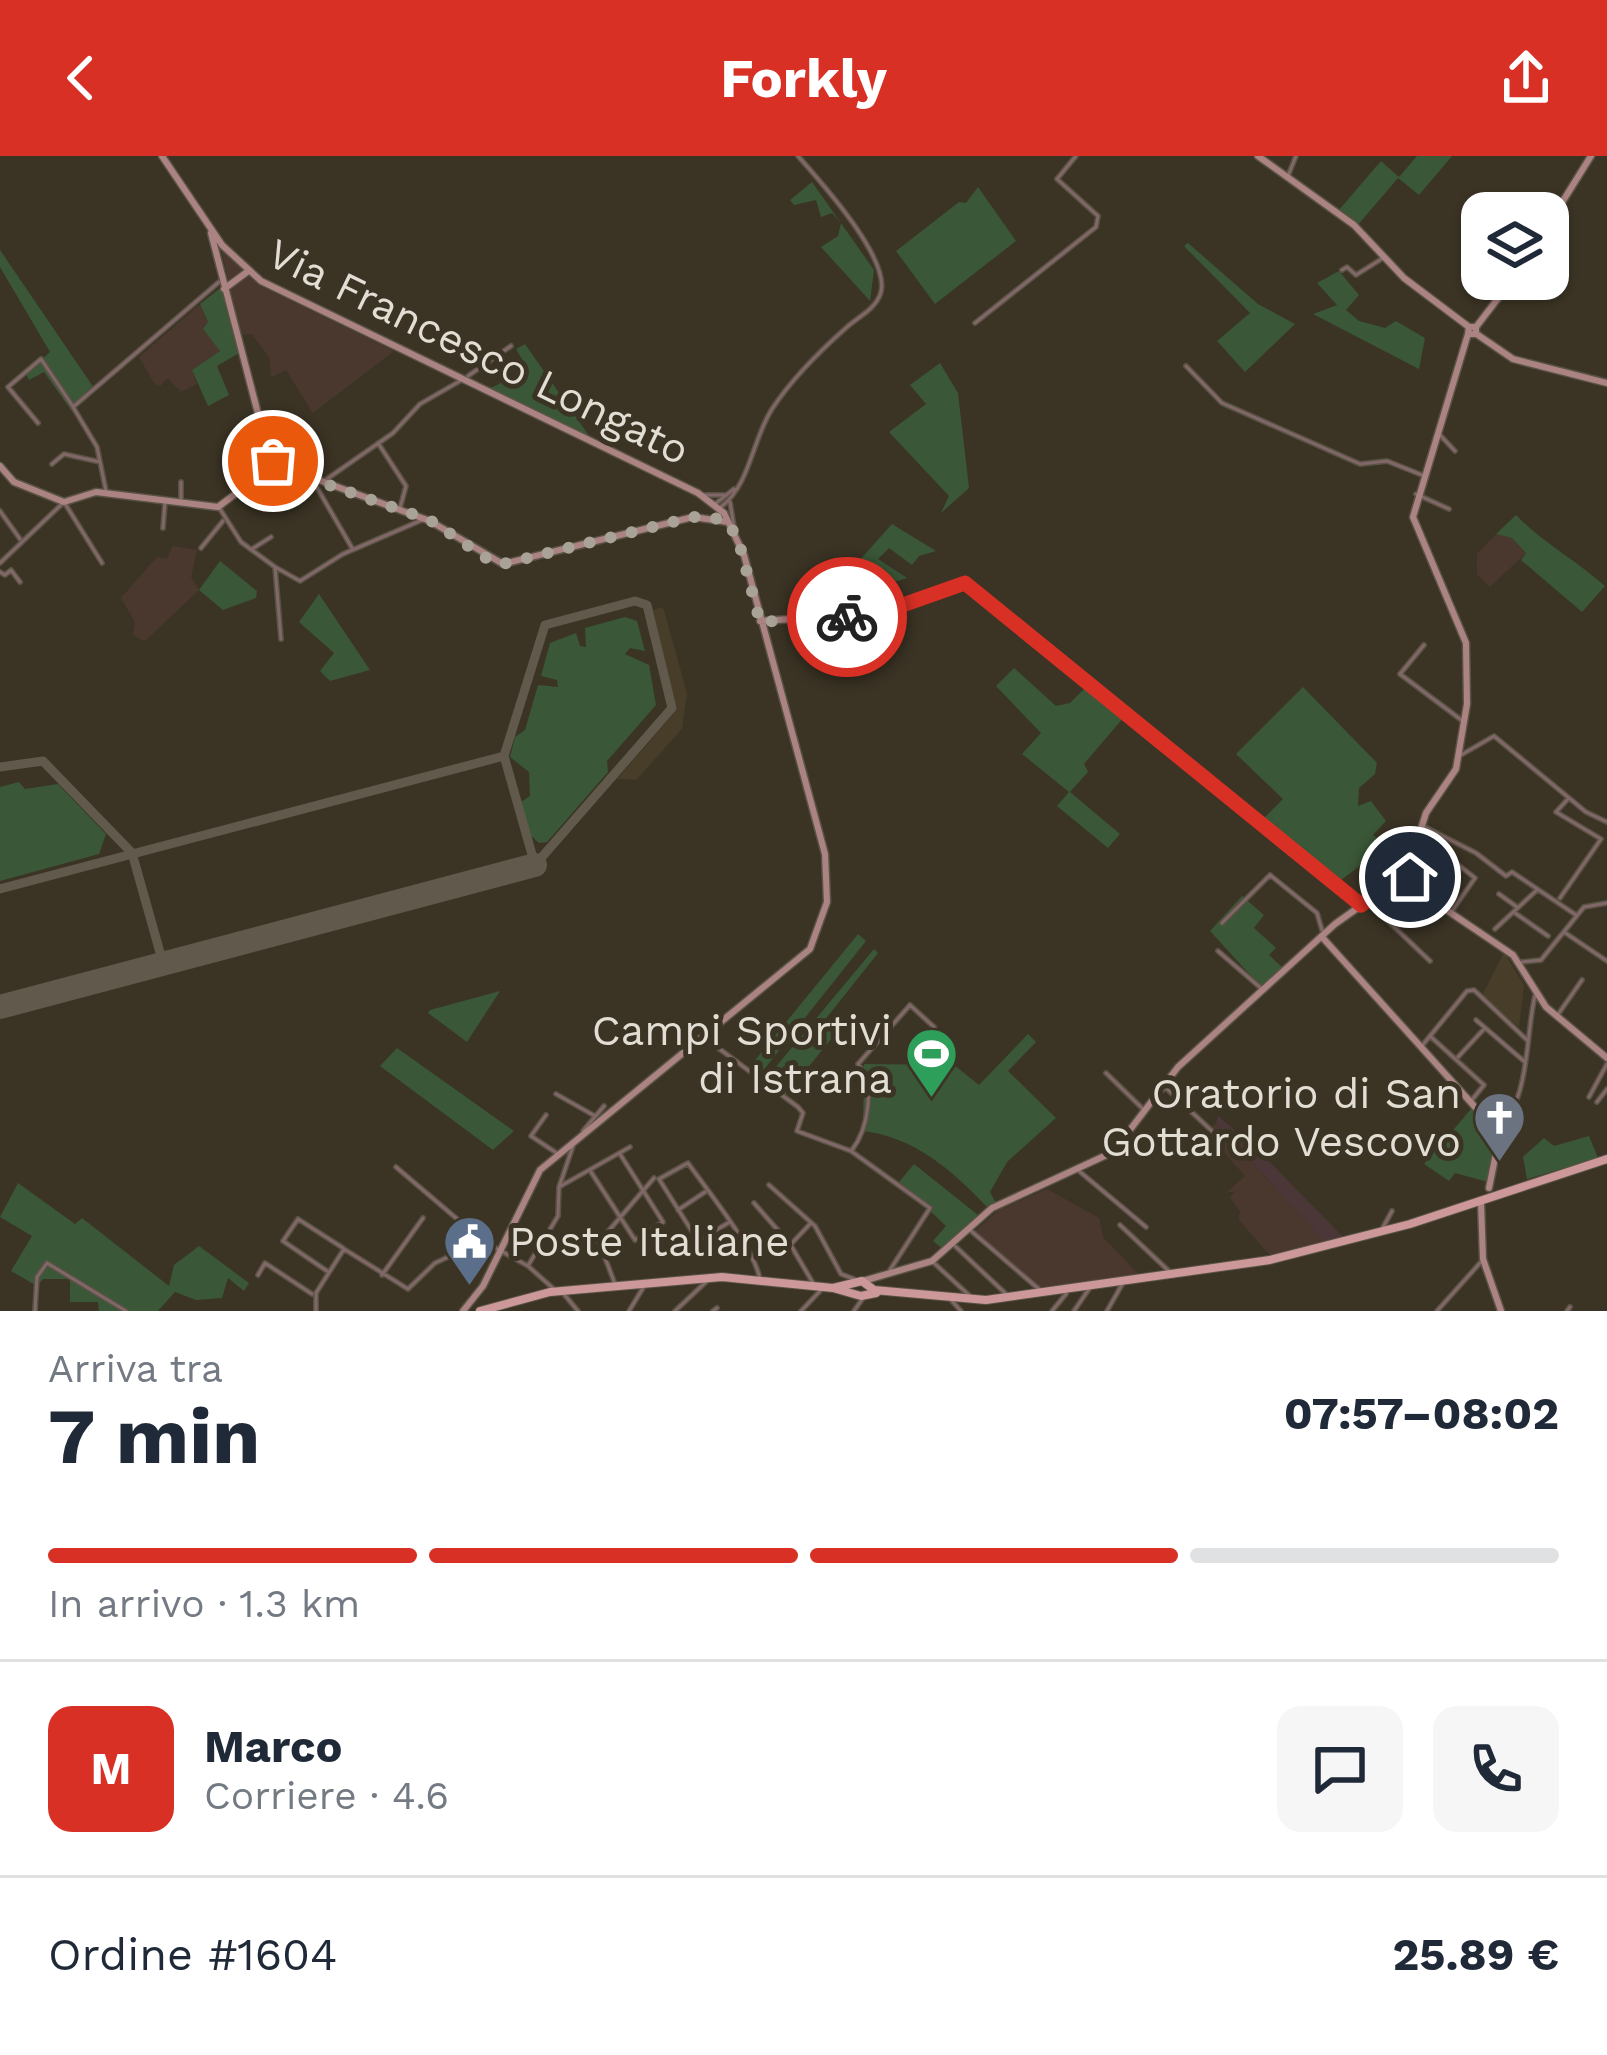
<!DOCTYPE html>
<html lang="it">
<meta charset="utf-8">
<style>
body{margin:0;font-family:"Work Sans",sans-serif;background:#f6f6f7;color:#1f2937;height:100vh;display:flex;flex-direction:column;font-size:45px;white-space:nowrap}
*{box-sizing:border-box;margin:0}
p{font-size:39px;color:#747a83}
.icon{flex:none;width:66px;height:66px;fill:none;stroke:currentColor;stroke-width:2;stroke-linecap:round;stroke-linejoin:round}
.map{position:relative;height:1155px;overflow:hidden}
.side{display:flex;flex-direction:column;background:#fff;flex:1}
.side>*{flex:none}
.controls{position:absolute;left:1461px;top:36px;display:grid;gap:24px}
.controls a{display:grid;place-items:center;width:108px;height:108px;border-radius:24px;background:#fff;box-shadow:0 3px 9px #0004;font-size:60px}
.pin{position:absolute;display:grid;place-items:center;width:102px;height:102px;color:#fff;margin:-51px;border:6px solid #fff;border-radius:50%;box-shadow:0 3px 12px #0007}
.courier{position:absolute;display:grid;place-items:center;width:120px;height:120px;margin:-60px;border:9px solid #d93025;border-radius:50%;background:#fff;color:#222;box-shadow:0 3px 15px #0007}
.summary em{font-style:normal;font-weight:700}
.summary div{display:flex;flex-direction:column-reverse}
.summary{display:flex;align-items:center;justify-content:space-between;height:204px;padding:0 48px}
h1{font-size:78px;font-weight:700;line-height:90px}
.bar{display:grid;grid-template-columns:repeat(4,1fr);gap:18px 12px;align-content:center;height:144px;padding:0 48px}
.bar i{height:15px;border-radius:9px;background:#e0e1e3}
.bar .current{background:#d93025}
.bar p{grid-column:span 4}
.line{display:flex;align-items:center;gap:30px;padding:0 48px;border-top:3px solid #e0e1e3}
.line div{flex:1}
.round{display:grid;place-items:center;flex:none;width:126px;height:126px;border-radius:24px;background:#f6f6f7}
header{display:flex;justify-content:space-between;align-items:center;height:156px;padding:0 48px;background:#d93025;color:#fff;font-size:54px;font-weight:700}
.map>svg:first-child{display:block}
</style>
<header><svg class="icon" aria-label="back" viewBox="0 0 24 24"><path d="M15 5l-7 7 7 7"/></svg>Forkly<svg class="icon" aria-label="share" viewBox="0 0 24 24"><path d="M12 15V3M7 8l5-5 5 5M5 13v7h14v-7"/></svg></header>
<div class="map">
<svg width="1607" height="1155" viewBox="0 0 1607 1155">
<rect width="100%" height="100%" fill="#3b3425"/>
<path fill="#4b3638" d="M1218 960 1255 991 1345 1083 1326 1088 1216 967Z"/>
<path fill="#4a382e" d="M221 92 258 129 394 195 313 257 286 214 271 221 269 201 252 178 241 179Z
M200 148 220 195 192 214 197 228 181 236 168 222 160 230 154 227 139 201Z
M1496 378 1512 382 1526 397 1490 431 1477 418V398Z
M173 390 197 394 191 421 199 434 145 485 133 479 135 466 121 442 157 401 167 403Z
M1216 967 1326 1088 1329 1092 1274 1104 1239 1064 1240 1055 1230 1041 1235 1036H1227L1245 1020 1207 976Z
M1047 1033 1099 1062 1103 1081 1142 1122 1039 1131 974 1076 999 1054Z"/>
<path fill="#473d28" d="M663 451 687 537 682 573 636 624 617 623 676 555 653 454Z
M1504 796 1524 829 1519 871 1482 840Z"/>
<path fill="#3a5737" d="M1417 0H1452L1419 39 1398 22 1357 70 1338 55 1381 5 1399 21Z
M812 26 874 114 870 145 821 91 838 80 841 67 832 57 821 61 816 44 794 49 790 44Z
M978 31 1016 85 935 148 896 95 959 46 966 47Z
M1188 87 1258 148 1295 168 1245 216 1217 185 1250 157 1184 90Z
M0 94 94 232 71 254 44 216 29 224 26 218 50 196 0 111Z
M1339 115 1359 139 1346 154 1359 165 1385 172 1396 165 1425 182 1419 213 1313 158 1337 149 1317 127Z
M223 130 239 197 217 210 229 239 208 250 192 214 220 195 203 173 208 166 200 148Z
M525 188 592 284 489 233 528 213 516 193Z
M940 207 958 237 969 332 941 357 949 340 889 276 926 248 910 229Z
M1516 359C1543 387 1574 403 1605 430L1582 456 1521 404 1526 397 1512 382 1496 378Z
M892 368 936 395 919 400 912 409 889 392 878 403 907 422 888 428 889 438 857 407Z
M220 405 257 435 256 442 223 454 199 434Z
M319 438 370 514 330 525 320 515 334 497 299 466Z
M625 461 637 465 645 495 630 492 625 498 649 509 656 549 607 605 608 616 547 686 539 687 530 679 521 646 530 640 529 616 510 601 515 581 525 574 538 529 558 531 557 524 541 520 550 487 576 477 580 490 586 491 585 472Z
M1014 512 1056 550 1070 547 1087 530 1124 561 1084 608 1088 616 1070 636 1120 678 1108 692 1057 650 1069 636 1022 598 1041 577 996 530Z
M1303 531 1377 607 1375 618 1359 632 1358 650 1371 645 1386 665 1373 679 1387 690 1385 700 1405 714 1392 726 1369 703 1337 727 1262 664 1283 643 1236 598Z
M19 626 25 633 58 628 106 678 99 698 0 725V631Z
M1242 740 1264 759 1254 772 1276 792 1269 799 1284 813 1263 833 1210 775Z
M858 778 866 785 758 921 747 914Z
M874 793 878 797 824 865 836 877 785 940 764 925Z
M500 835 467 886 428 857 430 854Z
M1028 878 1036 886 1008 915 1056 962 1007 1006 990 1036 997 1049 989 1053C953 1015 915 981 863 975L864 908 954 909 979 929Z
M397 892 514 975 493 994 380 910Z
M1471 953 1495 982 1488 1026 1455 1017 1449 1025 1424 1008Z
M1589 980 1598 1002 1527 1023 1523 1001 1544 982 1554 990Z
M914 1008 978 1059 943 1093 933 1085 946 1070 899 1026Z
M18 1027 75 1068 82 1062 169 1130 174 1109 199 1090 249 1127 244 1135 228 1122 222 1142 196 1144 175 1136 158 1155H99L98 1146H70V1123H43L37 1130 11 1115 32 1080 0 1061Z"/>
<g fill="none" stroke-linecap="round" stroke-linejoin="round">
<path stroke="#615a4c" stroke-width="9" d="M504 600 545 469 635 445 647 449 672 552 535 709
M0 611 43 605 132 697 163 807
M0 733 504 600 535 709"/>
<path stroke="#615a4c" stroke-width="24" d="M0 851 535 709"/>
<defs>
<path id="street" d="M1288 20 1296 0
M1342 114 1347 111 1356 119 1383 102
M975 167 1096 71 1098 60 1057 23 1076 0
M1186 210 1222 247 1360 308 1387 305 1422 319
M468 220 511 190
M38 267 8 231 41 203 72 249
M1440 279 1455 295
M378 287 406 330 400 352
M52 308 64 298 100 306
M312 323 352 392
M324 325 393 277 420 248 460 225
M181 326V342
M106 335 97 291 73 251 219 126
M1416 338 1449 353
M704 339H726
M730 346 734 371
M715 348 734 333
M721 351C751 327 752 284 772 253 791 224 821 194 847 171 858 161 874 154 880 139 894 106 820 25 798 0
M220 353 241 386 275 411 281 483
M0 355 20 383
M163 372 165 346
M201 392 223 365
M252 393 271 381
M0 407 64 346 102 407
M275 411 300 425 343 398 422 364
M0 416 5 419 11 414 20 426
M1424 489 1400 518 1464 566
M1461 599 1494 580 1586 656 1607 666
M1423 670 1476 697 1506 720 1512 716 1576 759
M1447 700 1475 722 1452 755
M1499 738 1517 751
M1560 742 1601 683 1556 656 1567 644
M1370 748 1430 805
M1515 757 1548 780
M1222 767 1270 719 1317 757 1322 774
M1495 773 1537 734
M1564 776 1607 805
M1218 795 1262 833
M1522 806 1541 804 1584 751 1607 747
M1559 857 1582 824
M1476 864 1525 906
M1431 881 1484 929 1471 945
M706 883 798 951 803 957 797 975 851 995 930 1052 890 1114
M1421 891 1467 835 1474 834 1527 884
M1458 901 1484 873
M1106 917 1143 953
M1166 932 1213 976
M556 938 595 960
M1589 941 1607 908
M1597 946 1607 933
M546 959 531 980 558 998
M583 975 604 950
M1495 975C1531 947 1525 880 1535 840
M852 994C868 973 876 929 858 908L910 849 934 871
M396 1011 483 1085 528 1110 555 1134
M1079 1015 1146 1071
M591 1016 635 1084 663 1066 620 998
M769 1029 815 1070 841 1118 854 1123
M559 1031 630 991
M754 1047 790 1088 813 1127
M678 1054 705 1036
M728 1067 698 1085 659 1023 688 1007C707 1034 756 1094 760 1124
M1120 1069 1171 1117
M970 1074 1040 1134
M1381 1075 1392 1055
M792 1087 810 1068
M955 1090 1005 1137
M934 1107 971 1141
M529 1108 558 1060 559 1031 573 990
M327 1115 283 1085 298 1063 343 1092
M258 1119 265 1107 312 1138
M382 1119 423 1062
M615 1128 599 1086 654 1022
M563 1137 578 1155
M952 1145 961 1155
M35 1155 37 1121 47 1107 126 1155
M316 1155V1137L344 1093 408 1133 435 1107 483 1085
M629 1155 643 1132
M675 1155 708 1124
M713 1155 717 1152
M801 1155 822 1133
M854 1155 863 1142
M1052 1155 1066 1138
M1074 1155 1091 1130
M1107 1155 1124 1125
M1437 1155 1480 1107
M1567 1155 1570 1151"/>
<path id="secondary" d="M162 0 222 89 261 125 698 337 724 357 744 399 825 698 827 746 810 793 540 1014 483 1130 463 1155
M1258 0 1354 69 1404 122 1469 171 1468 178H1476V171H1469
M1548 69 1591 0
M211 77 268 296 265 313
M224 133 247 116
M1476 171 1513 123
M1478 179 1513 203 1607 227
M0 310 14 326 64 346 96 336 218 351 275 308 430 365 503 408 693 361 728 366
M760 465 873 458 956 428 970 429 1361 749
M1407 717 1426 657 1456 613 1467 548 1466 487 1413 361 1468 178
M1407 717 1445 753 1513 799 1546 851 1607 902
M1322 781 1493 971 1497 992 1489 1032
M1481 1047 1483 1103 1501 1155
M863 1125 932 1105 992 1052 1113 996 1178 911 1335 768 1407 717"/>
<path id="primary" d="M833 1132 862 1125 874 1134 986 1144 1270 1104 1410 1068 1607 1003
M480 1155 550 1136 722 1121 833 1132 861 1140 876 1137"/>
</defs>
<use href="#street" stroke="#595344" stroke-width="6"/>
<use href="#secondary" stroke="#595344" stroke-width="9"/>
<use href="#primary" stroke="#595344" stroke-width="10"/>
<use href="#street" stroke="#816767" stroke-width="3"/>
<use href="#secondary" stroke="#ac8383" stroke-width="6"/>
<use href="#primary" stroke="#cc9899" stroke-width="8"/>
</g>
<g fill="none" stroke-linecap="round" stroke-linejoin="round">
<path stroke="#a8a297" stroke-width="12" stroke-dasharray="0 21.6" d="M273 305 268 296 271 309 430 364 492 406 503 408 693 361 722 363 737 379 760 466 847 461"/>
<path stroke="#d93025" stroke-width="15" d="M847 461 880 457 965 427 1361 749 1407 717 1410 721"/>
</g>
<defs>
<symbol id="stadium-pin" viewBox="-11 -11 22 30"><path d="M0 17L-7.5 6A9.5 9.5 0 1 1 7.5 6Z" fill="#2e9e5b" stroke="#3b3425"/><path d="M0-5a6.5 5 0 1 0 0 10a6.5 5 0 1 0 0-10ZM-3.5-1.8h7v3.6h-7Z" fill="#fff"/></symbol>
<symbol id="church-pin" viewBox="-11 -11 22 30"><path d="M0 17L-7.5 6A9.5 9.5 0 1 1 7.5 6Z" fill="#6b7280" stroke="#3b3425"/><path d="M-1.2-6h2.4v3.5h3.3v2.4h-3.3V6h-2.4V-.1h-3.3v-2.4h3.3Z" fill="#fff"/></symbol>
<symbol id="civic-pin" viewBox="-11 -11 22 30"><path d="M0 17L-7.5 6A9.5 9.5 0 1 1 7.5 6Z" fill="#5c6f8a" stroke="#3b3425"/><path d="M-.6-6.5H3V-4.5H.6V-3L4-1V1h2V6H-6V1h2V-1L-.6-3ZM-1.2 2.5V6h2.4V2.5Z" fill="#fff"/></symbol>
</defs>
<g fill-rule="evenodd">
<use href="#stadium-pin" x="902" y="868" width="59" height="81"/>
<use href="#church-pin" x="1470" y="932" width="59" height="81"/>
<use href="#civic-pin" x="440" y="1056" width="59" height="81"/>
</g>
<g text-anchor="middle" stroke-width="10" stroke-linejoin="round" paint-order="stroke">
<g font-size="42" fill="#e2ded4" stroke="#3b3425">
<text transform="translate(479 195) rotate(26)" y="15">Via Francesco Longato</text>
</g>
<g font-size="42" fill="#e2ded4" stroke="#3b3425" text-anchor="end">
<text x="892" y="889">Campi Sportivi<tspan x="892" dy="48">di Istrana</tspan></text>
<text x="1461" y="952">Oratorio di San<tspan x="1461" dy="48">Gottardo Vescovo</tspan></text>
<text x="509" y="1100" text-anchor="start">Poste Italiane</text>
</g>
</g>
</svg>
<div class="controls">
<a><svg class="icon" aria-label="layers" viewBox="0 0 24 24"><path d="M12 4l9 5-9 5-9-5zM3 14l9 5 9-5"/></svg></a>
</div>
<div class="pin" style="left:273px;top:305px;background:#ea580c"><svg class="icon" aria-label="bag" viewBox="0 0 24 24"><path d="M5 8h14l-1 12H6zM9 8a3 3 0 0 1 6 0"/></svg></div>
<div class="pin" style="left:1410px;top:721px;background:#1f2937"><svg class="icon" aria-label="home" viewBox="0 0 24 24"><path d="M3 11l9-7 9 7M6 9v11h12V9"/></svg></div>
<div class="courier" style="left:847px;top:461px"><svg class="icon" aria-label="bike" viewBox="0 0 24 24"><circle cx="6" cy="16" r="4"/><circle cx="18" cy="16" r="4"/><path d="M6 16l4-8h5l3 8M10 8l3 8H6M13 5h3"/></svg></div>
</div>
<section class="side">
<div class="summary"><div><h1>7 min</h1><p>Arriva tra</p></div><em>07:57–08:02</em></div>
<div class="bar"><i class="current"></i><i class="current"></i><i class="current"></i><i></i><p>In arrivo · 1.3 km</p></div>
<div class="line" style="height:216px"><b class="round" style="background:#d93025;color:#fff">M</b><div><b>Marco</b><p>Corriere · 4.6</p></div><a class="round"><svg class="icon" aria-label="chat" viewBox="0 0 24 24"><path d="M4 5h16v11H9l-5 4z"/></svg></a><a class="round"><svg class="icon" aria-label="phone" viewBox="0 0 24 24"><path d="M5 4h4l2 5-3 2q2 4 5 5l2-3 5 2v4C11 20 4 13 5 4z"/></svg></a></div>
<div class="line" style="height:156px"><div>Ordine #1604</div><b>25.89 €</b></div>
</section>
